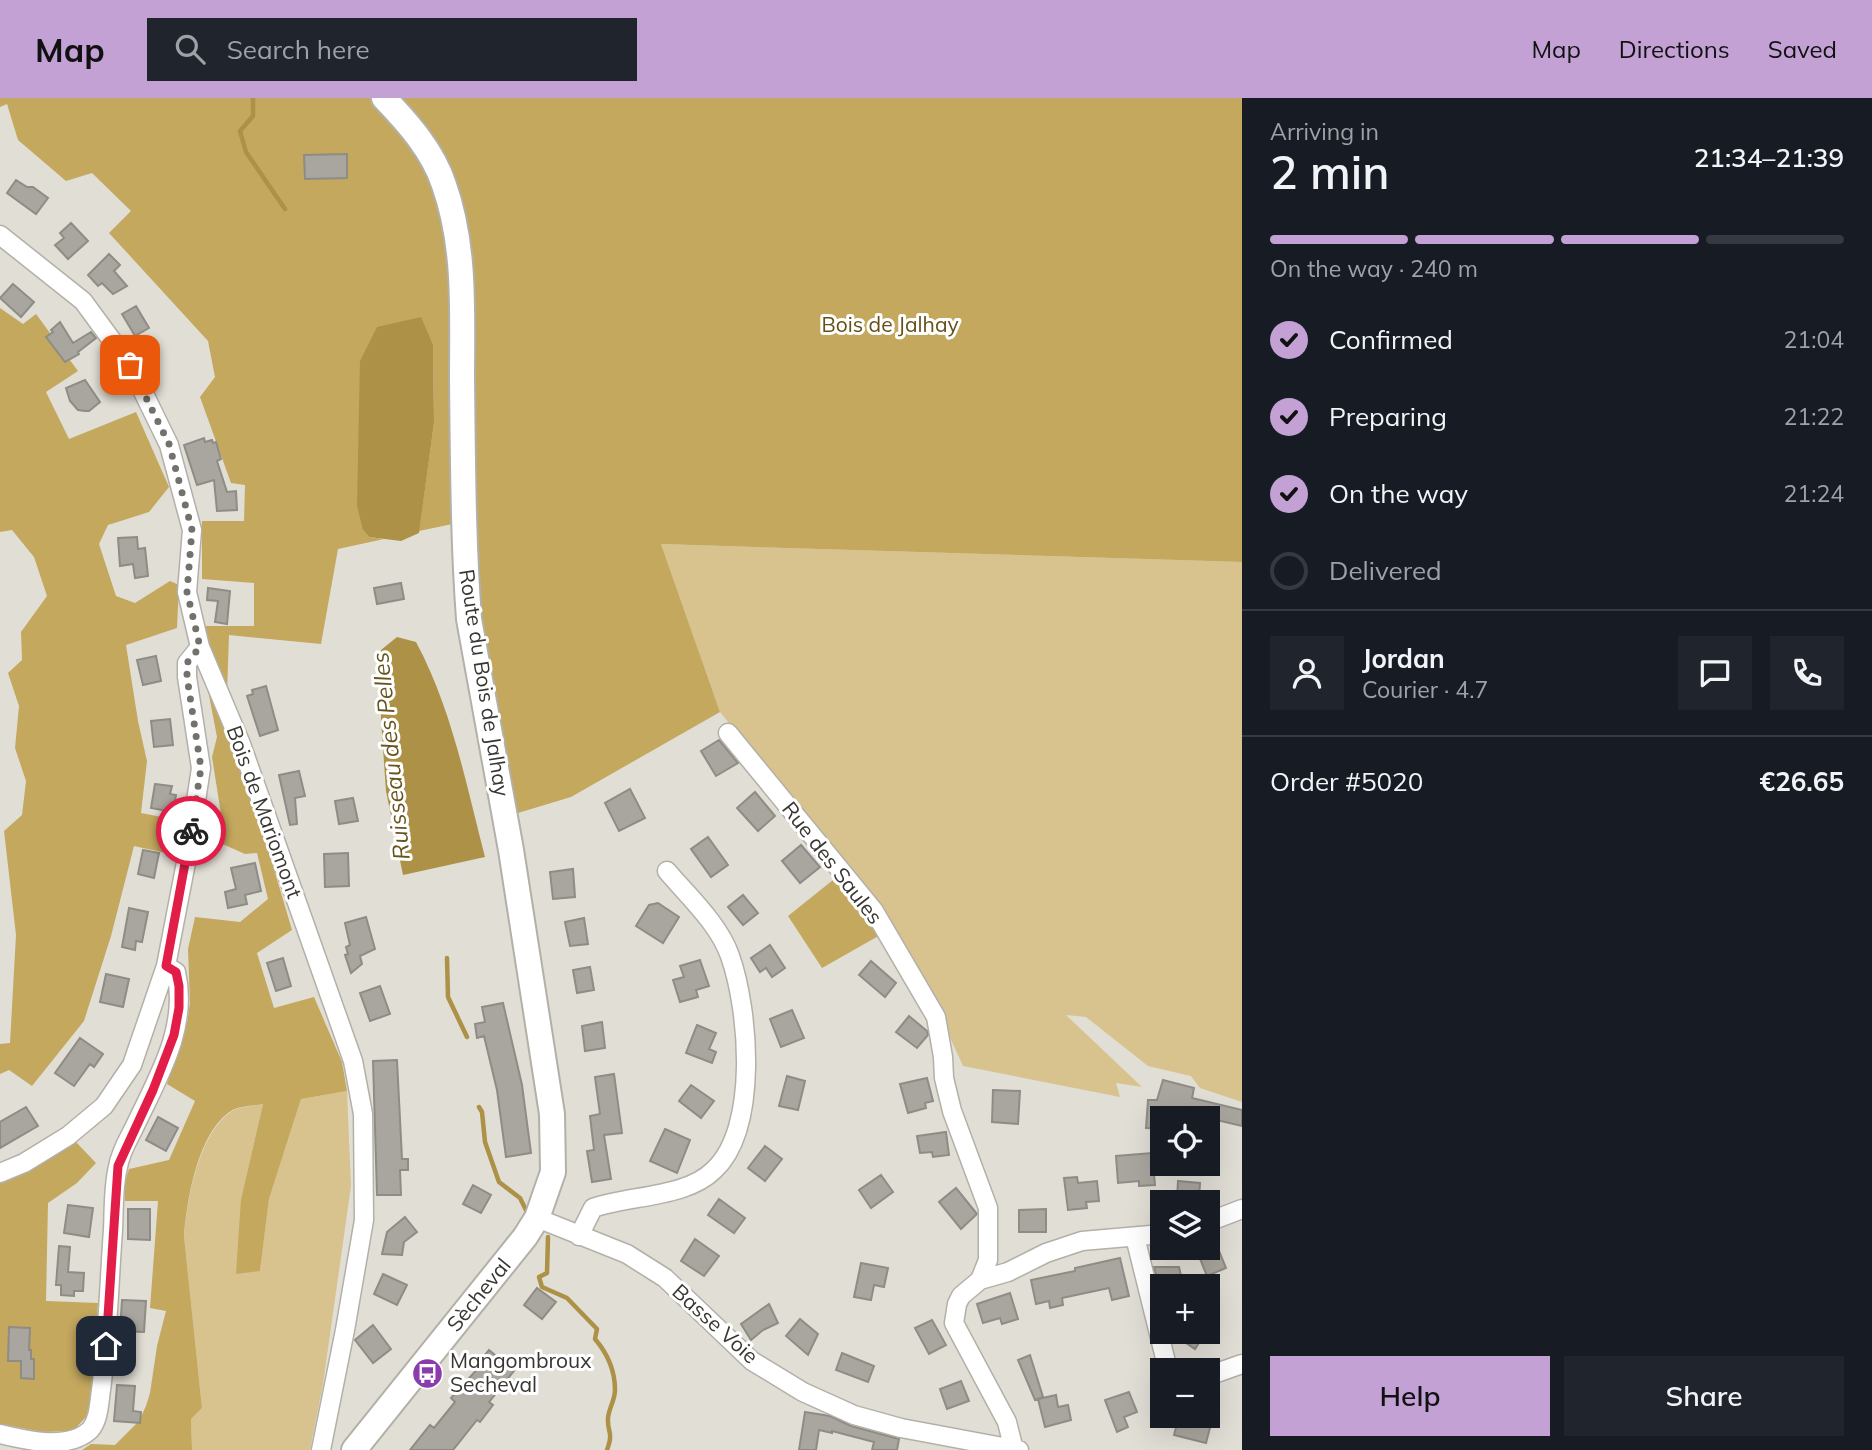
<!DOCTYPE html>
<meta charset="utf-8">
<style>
body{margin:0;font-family:Mulish,sans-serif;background:#20242c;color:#f1f3f6;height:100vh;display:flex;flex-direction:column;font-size:26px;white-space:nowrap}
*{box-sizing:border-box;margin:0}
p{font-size:23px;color:#9ea1a6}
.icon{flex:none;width:38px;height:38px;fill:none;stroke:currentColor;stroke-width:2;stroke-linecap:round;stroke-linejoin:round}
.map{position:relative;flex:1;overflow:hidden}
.sheet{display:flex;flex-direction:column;background:#171b24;width:630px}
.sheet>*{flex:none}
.buttons{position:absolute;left:1150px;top:1008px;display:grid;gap:14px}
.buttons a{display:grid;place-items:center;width:70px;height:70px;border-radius:0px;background:#171b24;box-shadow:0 7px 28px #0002;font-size:35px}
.pin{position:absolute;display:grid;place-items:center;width:60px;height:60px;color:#fff;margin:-30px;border-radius:14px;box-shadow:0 4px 10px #0006}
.courier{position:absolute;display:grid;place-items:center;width:70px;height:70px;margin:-35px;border:5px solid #e11d48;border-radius:50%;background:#fff;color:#222;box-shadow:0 2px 9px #0007}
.head em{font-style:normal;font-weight:600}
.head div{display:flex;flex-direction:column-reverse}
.head{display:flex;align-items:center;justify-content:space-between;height:119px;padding:0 28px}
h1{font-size:46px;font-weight:600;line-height:52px}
.bar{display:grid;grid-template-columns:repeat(4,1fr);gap:10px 7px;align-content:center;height:84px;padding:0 28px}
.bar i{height:9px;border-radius:5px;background:#363941}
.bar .selected{background:#c3a1d5}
.bar p{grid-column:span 4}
.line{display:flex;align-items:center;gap:18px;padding:0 28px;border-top:2px solid #363941}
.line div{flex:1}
.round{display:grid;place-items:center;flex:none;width:74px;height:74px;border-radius:0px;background:#20242c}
ol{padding:0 28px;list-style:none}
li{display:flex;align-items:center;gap:21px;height:77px}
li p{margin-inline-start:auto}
li .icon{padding:7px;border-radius:50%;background:#c3a1d5;color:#111;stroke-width:4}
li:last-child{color:#9ea1a6}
li i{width:38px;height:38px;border:4px solid #363941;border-radius:50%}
.button{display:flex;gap:14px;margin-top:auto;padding:14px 28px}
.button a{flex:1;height:80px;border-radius:0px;background:#c3a1d5;color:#111;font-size:28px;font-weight:600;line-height:80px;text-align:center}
.button a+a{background:#20242c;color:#f1f3f6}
header{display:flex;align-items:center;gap:42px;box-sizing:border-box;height:98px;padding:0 35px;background:#c3a1d5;color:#111}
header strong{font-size:33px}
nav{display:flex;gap:38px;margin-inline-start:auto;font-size:24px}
.search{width:490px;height:63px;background:#20242c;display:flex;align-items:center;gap:18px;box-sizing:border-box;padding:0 24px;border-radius:0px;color:#9ea1a6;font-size:26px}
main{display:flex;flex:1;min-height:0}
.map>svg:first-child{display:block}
</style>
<header>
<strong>Map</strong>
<div class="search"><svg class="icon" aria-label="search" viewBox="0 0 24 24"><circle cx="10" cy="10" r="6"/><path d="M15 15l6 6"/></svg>Search here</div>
<nav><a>Map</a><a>Directions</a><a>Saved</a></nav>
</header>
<main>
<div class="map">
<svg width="1242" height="1352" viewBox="0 0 1242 1352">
<rect width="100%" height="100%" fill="#e1ded6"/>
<path fill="#d8c38e" d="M661 446 1242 464V1004L1200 990 1191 978 1148 968 1086 919 1066 917 1142 989 1116 985 1120 999 963 968 917 867 878 807 720 614Z
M347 993 351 1088 323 1286 310 1352H192L191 1321 202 1310 184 1138C187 1101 199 1034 232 1013 240 1008 254 1008 263 1006L241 1101 260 1173 269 1101 301 1001Z"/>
<path fill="#c3a85e" d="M0 0H1242V464L661 446 720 614 571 699 505 719 462 424 419 433 434 325 433 247 360 263 363 432 369 439 384 441 338 451 321 546 229 537 226 625 266 744 292 832 257 855 274 910 314 899 342 964 347 993 301 1001 269 1101 260 1173 236 1176 241 1101 263 1006C253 1008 239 1008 231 1013 198 1034 187 1101 184 1138L202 1310 191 1321 192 1352H82L91 1346 115 1347 139 1323 146 1308 150 1295 157 1248 166 1213 150 1210 158 1103H125L124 1087 129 1071 169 1062 195 1003 167 986 187 925 190 905 188 851 195 819 240 824 268 801 257 755 245 756 218 744 221 716 212 659 217 639 202 561 206 528H254V485L202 481V423H244L245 387 231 385 200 299 215 279 208 243 109 135 131 113 92 75 66 83 18 42 7 6 0 9Z
M0 210 23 226 36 216 78 273 46 294 69 341 136 314 169 389 149 414 108 427 99 446 116 498 135 505 170 483 179 487 177 530 126 547 138 623 147 663 141 715 183 723 175 757 134 748 111 838 84 923 32 988 9 972 0 976V946L10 945 16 837 4 733 22 717 26 683 15 650 19 608 8 575 22 562 21 534 47 498 34 459 12 432 0 434Z
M838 778 882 836 822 870 788 818Z
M75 1043 96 1065 77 1085 48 1105 46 1203 98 1205 90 1304 86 1319 73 1333 43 1334 0 1326V1085L58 1056Z"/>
<path fill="#ac9147" d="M421 219 433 247 434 325 419 435 401 443 369 439 363 432 357 408 360 263 377 229Z
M397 539 416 544C452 611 466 686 485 759L403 777 386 693 381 622V552Z"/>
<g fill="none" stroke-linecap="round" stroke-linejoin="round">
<path stroke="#ac9147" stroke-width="4.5" d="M253 0V18L240 33 246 54 285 111
M447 860 448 899 467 939
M479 1009 482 1014 485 1044 499 1084 520 1100 527 1114
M548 1139 547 1175 539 1179 542 1189 567 1200 597 1231 595 1241C607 1255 615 1273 615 1292 615 1302 609 1310 608 1320 607 1335 614 1333 607 1352"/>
</g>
<path fill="#a9a69f" stroke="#8f8c85" stroke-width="2" d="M347 56V80L305 81 304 57Z
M16 82 27 89H33L48 100 36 116 7 95Z
M71 125 88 143 68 161 55 147 64 140 60 135Z
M109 156 120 167 114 173 127 188 113 196 102 185 98 188 88 177Z
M13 186 34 204 21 219 0 200Z
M136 208 149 230 135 238 122 216Z
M60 224 73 245 91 234 96 240 78 254 79 256 65 264 46 239 53 234 51 232Z
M85 282 100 304 89 313H85L78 312 70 303 66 290Z
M204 340 205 344 212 342 213 345 216 344 221 361 217 363 227 394 236 393 237 412 217 413 214 382 197 387 184 347Z
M137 439 138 451 145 450 148 478 135 480 133 466 120 468 118 440Z
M401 485 404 501 377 506 374 490Z
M208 490 230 493 227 526 215 524 218 503 207 502Z
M156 558 161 583 143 587 137 562Z
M266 588 278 632 260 638 247 598 253 596 252 592Z
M170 621 173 647 154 649 151 623Z
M719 642 738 665 716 678 701 653Z
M299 673 305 698 295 700 297 726 290 727 279 677Z
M155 686 172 688 170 696 176 697 173 714 151 710Z
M630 691 645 720 619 733 605 705Z
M755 694 775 718 758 733 737 710Z
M353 700 358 723 339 726 335 703Z
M708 739 728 767 711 779 691 751Z
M801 747 820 769 800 785 782 763Z
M143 752 159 755 154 780 138 776Z
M348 755 349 788 325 789 324 756Z
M255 765 261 793 245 797 247 806 228 810 225 794 236 791 231 770Z
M573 771 575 799 553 801 550 774Z
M743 797 758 815 743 827 728 809Z
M658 805 679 819 663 845 636 828 649 807Z
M129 810 148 814 142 844 136 843 135 852 122 849Z
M366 819 375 851 360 858 362 866 351 875 345 857 348 856 346 849 350 847 345 825Z
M584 820 588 846 570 848 565 824Z
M770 847 785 870 772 879 766 870 760 874 751 860Z
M283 860 291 888 276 893 267 865Z
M700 862 709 888 696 892 698 899 680 904 673 882 684 879 680 868Z
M871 863 896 885 885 899 859 877Z
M590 869 594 892 577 895 573 872Z
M106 876 129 881 123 909 100 904Z
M380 888 390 916 370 923 360 895Z
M503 905 522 987 531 1055 506 1059 497 992 484 938 477 940 475 926 485 924 482 909Z
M792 912 804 940 781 949 770 921Z
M909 918 927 933 928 937 917 950 896 934Z
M602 924 605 950 585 953 582 928Z
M697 927 716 935 709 951 716 954 712 965 686 955Z
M80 940 103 956 94 969 90 966 74 988 55 975Z
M397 962 402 1061H408V1072H400L401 1097H377L373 963Z
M614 976 622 1035 604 1037 611 1081 592 1084 587 1053 594 1052 590 1018 600 1016 595 979Z
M787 978 805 983 798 1012 779 1008Z
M927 980 933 1003 925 1005 926 1010 908 1015 900 986Z
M1163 982 1194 990 1192 1000 1242 1012V1028L1187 1015V1020H1162V1031L1146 1030 1148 1002H1157Z
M691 987 714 1003 701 1020 679 1003Z
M993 992 1020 993 1018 1026 992 1024Z
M26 1009 38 1028 0 1050V1024Z
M158 1019 178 1030 166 1053 146 1042Z
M665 1031 690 1042 677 1075 650 1063Z
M946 1034 949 1057 933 1059 932 1054 920 1055 917 1038Z
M765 1048 782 1061 765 1083 748 1070Z
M1152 1055 1155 1087 1139 1088V1083L1118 1085 1116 1058Z
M881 1077 893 1094 871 1110 859 1092Z
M1077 1079 1078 1085 1097 1083 1099 1103 1086 1104 1087 1110 1068 1112 1064 1080Z
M1178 1083 1200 1085 1199 1102 1177 1101Z
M473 1087 491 1097 481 1115 463 1106Z
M956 1090 977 1116 961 1131 939 1104Z
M719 1101 745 1120 734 1135 708 1117Z
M68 1107 93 1110 89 1139 64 1135Z
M128 1111H150V1142L128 1141Z
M1046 1111V1134H1019V1112Z
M405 1119 417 1134 404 1144 402 1157 382 1156 387 1134Z
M695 1141 719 1158 704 1178 681 1163Z
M1215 1143 1226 1170 1207 1178 1196 1151 1208 1150V1146Z
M59 1148 70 1149 68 1174 84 1175 83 1193H74V1198L61 1197V1187H56Z
M1120 1160 1129 1198 1112 1202 1109 1190 1062 1200 1063 1207 1050 1210 1049 1203 1036 1206 1031 1182 1075 1173V1170Z
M861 1165 888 1170 884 1189 874 1187 871 1202 854 1199Z
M1154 1169H1179L1182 1182 1159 1187Z
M383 1176 407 1187 397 1207 374 1196Z
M537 1190 556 1204 542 1221 524 1207Z
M1010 1195 1018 1221 1002 1226 1000 1220 983 1225 977 1206Z
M122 1202 146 1203 144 1234 120 1233Z
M769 1206 778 1225 763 1232 751 1242 741 1226Z
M800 1221 818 1236 808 1257 786 1238Z
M932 1222 946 1247 929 1256 915 1230Z
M373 1227 391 1251 373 1265 355 1242Z
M9 1229 30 1230 29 1252H31V1261H34V1281L21 1280V1263H8Z
M1170 1234H1206L1195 1251Z
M489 1252 514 1273 489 1304 493 1307 480 1324 477 1322 453 1352H410L430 1327 434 1330 455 1304 451 1300 481 1267 480 1263Z
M842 1255 874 1268 868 1284 836 1272Z
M1030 1257 1043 1299 1035 1302 1018 1262Z
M961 1283 969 1303 947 1311 940 1291Z
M117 1287 135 1288 133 1313 141 1314 140 1325 114 1323Z
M1129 1294 1137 1314 1124 1319 1128 1329 1117 1334 1105 1302Z
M1056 1297 1058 1309 1068 1307 1071 1322 1045 1329 1038 1301Z
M805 1314 830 1318 851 1328 899 1341 897 1352H872L874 1344 832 1333V1335L819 1332 816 1352H799Z
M1179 1318H1213L1206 1345 1174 1337Z"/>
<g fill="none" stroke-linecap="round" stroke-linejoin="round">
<defs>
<path id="street" d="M0 137 83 203 130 267 169 347 192 432 187 494 200 549 241 646 353 963 363 1016 364 1122 345 1232 321 1352
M728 635 874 813 936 919 943 959 944 980 952 1013 988 1110V1162L980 1182
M0 1075 24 1065 68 1038 104 1008 132 967 166 868 189 749 201 670 187 579V565L200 549
M537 1120 627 1156 665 1180 752 1263 803 1294 854 1317 901 1330 1019 1352
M1208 1124 1242 1111
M579 1138 593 1110C630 1097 686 1100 714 1072 759 1030 749 912 730 858 719 826 688 798 667 773
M1135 1139 1168 1272
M1208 1278 1242 1266
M0 1336C28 1343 69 1352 90 1332 99 1322 99 1305 101 1292 108 1239 109 1185 113 1132 114 1112 113 1089 118 1069 120 1055 128 1042 134 1030 157 981 189 930 176 874L166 868
M1014 1352 1007 1324 954 1225 957 1206 961 1198 980 1182 1008 1174 1046 1155 1082 1143 1162 1136"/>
<path id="secondary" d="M354 1352 525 1139 537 1120 553 1074 552 1016 511 752 469 521C463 441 463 361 462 281 462 216 466 149 444 87 433 53 408 25 384 0"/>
</defs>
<use href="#street" stroke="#b3b0a8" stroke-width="21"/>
<use href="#secondary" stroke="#b3b0a8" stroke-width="28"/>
<use href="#street" stroke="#fff" stroke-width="18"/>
<use href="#secondary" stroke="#fff" stroke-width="24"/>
</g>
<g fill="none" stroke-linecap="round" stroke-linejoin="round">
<path stroke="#72716b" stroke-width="7" stroke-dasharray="0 12.6" d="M130 267 169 346 192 432 187 494 200 549 187 565V579L201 670 191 733"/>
<path stroke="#e11d48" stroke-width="9" d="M106 1248 118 1068 153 992 174 937 179 910V888L176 874 166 868 191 733"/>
</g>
<defs>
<symbol id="bus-disc" viewBox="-11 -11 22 22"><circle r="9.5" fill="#8b3cac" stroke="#fff"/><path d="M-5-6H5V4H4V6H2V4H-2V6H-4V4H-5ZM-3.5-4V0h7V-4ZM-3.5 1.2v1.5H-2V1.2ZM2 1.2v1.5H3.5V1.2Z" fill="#fff"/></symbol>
</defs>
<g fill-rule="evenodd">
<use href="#bus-disc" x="410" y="1258" width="35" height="35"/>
</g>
<g text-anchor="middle" stroke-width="6" stroke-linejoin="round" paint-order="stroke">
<g font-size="21" fill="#645119" stroke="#fff">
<text x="890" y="234">Bois de Jalhay</text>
</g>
<g font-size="21" fill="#373632" stroke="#fff">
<text transform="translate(484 585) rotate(81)" y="7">Route du Bois de Jalhay</text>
<text transform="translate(264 714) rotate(70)" y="7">Bois de Mariomont</text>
<text transform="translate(832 765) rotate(52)" y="7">Rue des Saules</text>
<text transform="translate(479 1197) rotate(-51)" y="7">Sècheval</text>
<text transform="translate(715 1226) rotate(42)" y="7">Basse Voie</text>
</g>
<g font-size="21" fill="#373632" stroke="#fff" text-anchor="start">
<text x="450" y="1270">Mangombroux<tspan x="450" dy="24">Secheval</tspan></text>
</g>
<g font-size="23" font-style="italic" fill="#67541c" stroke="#fff">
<text transform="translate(391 658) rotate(-96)" y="8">Ruisseau des Pelles</text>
</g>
</g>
</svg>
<div class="buttons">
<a><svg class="icon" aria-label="locate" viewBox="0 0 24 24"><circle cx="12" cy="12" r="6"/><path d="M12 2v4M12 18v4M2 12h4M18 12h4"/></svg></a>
<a><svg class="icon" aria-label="layers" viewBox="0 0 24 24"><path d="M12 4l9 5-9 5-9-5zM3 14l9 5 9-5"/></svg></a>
<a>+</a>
<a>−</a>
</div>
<div class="pin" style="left:130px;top:267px;background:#ea580c"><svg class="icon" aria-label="bag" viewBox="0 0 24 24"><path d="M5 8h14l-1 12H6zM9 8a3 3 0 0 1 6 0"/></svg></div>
<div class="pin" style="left:106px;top:1248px;background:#1f2937"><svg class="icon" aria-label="home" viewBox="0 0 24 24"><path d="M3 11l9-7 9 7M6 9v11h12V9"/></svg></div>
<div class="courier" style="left:191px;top:733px"><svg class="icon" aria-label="bike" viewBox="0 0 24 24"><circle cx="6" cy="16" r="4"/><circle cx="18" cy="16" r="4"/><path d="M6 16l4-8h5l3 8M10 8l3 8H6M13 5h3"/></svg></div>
</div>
<section class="sheet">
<div class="head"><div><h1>2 min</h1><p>Arriving in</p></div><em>21:34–21:39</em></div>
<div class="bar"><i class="selected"></i><i class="selected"></i><i class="selected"></i><i></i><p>On the way · 240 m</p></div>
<ol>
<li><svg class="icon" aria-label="check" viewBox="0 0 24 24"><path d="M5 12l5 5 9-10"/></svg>Confirmed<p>21:04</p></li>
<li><svg class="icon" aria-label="check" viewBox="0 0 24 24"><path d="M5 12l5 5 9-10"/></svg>Preparing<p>21:22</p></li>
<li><svg class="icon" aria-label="check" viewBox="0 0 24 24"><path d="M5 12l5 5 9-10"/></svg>On the way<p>21:24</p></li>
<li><i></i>Delivered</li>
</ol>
<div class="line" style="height:126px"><a class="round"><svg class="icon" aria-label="person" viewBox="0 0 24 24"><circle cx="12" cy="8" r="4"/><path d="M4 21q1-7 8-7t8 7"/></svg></a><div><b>Jordan</b><p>Courier · 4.7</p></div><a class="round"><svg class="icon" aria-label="chat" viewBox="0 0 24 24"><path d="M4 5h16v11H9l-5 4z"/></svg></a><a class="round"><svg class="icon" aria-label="phone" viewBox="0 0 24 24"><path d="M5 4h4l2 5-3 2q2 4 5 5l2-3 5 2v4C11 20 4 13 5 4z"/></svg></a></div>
<div class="line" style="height:91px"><div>Order #5020</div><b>€26.65</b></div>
<div class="button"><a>Help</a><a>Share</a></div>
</section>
</main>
